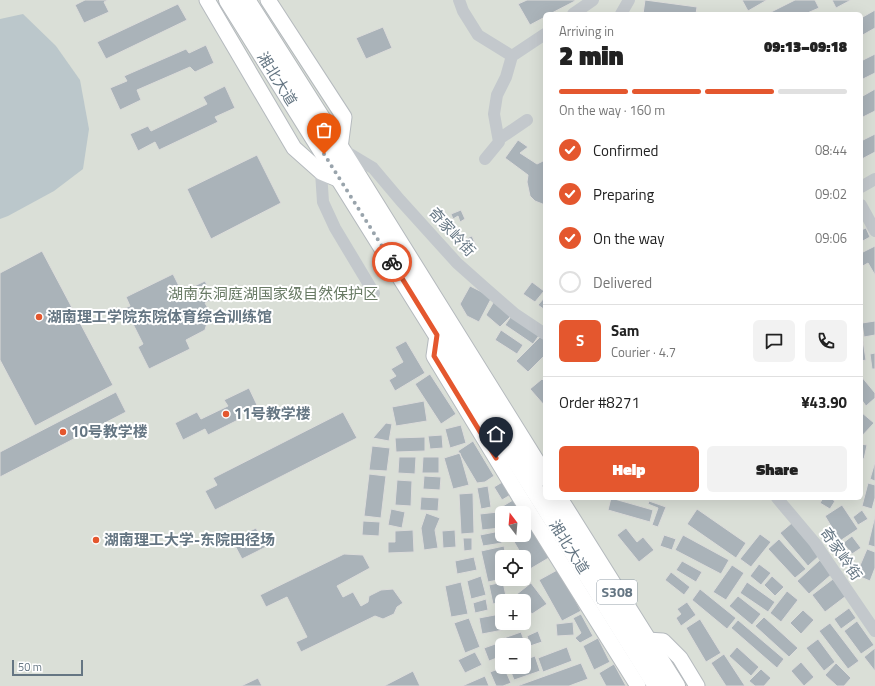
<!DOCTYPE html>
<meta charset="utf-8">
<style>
body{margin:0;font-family:"Titillium Web","Noto Sans SC",sans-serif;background:#f2f2f2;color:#222;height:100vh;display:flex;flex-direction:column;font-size:15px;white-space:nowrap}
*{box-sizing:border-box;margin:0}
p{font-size:13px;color:#767676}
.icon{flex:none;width:22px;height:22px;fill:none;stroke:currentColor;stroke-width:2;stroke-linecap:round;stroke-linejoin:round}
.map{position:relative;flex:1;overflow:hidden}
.drawer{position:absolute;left:543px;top:12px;width:320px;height:488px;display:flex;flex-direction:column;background:#fff;border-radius:6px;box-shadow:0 4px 16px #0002}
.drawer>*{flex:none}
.needle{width:26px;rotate:344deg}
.controls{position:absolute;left:495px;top:506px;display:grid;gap:8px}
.controls a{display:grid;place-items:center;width:36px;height:36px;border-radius:6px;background:#fff;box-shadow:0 4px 16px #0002;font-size:20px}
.scale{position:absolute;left:12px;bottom:10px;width:71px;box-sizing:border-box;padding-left:4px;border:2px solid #657683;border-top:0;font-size:11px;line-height:14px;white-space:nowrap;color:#657683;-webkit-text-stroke:3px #fff;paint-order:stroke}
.pin{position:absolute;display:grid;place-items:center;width:34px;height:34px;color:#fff;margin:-41px -17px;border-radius:50% 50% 50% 0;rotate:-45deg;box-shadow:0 0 4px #0007}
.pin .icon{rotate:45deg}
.courier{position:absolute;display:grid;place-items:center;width:40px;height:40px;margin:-20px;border:3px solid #e4572e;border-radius:50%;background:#fff;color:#222;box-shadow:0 1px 5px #0007}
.head em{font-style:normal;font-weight:800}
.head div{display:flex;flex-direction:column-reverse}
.head{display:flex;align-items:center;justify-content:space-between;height:68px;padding:0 16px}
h1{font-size:26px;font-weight:800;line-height:30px}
.bar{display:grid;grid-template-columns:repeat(4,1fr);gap:6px 4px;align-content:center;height:48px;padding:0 16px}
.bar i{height:5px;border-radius:3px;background:#e0e0e0}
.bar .current{background:#e4572e}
.bar p{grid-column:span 4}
.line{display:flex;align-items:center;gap:10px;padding:0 16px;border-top:1px solid #e0e0e0}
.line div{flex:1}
.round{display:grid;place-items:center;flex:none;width:42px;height:42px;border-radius:6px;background:#f2f2f2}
ol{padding:0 16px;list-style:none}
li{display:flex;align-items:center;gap:12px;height:44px}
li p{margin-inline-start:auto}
li .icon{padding:4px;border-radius:50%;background:#e4572e;color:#fff;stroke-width:4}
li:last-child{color:#767676}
li i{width:22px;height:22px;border:2px solid #e0e0e0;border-radius:50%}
.button{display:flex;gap:8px;margin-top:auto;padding:8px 16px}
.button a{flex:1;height:46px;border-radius:6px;background:#e4572e;color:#fff;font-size:16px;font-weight:800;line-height:46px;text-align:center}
.button a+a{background:#f2f2f2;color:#222}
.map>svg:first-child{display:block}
</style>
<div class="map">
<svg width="875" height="686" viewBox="0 0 875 686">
<rect width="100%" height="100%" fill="#fafaf8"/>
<path fill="#dadfd7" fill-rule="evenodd" d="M0 0H875V686H0ZM545 14H861V498H545ZM502 513H524V535H502ZM502 557H524V579H502ZM502 601H524V623H502ZM502 645H524V667H502Z"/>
<path fill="#bbc7cb" d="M23 14 56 46 80 80 89 129 83 169 54 191 8 216 0 219V19Z"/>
<path fill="#aab3b9" stroke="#dcdcda" d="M85 0H108L104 2 109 12 84 23 75 5Z
M527 0H575V1L550 14H545V17L530 25 518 4Z
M645 0 697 7 696 14H643Z
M742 0H767L748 11Z
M795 0H815L819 8 805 14H767Z
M832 0H851L836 8Z
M178 4 187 20 106 59 97 42Z
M875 10V28L861 36V18Z
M383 27 392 48 366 59 356 38Z
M206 45 214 63 195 72 190 67 137 90 141 100 120 110 110 88 127 81 124 76 186 49 189 53Z
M875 54V73L861 80V61Z
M225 86 235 108 215 117 218 122 159 150 155 142 138 151 130 134 148 126 151 131 207 104 203 97Z
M875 89V111L861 118V97Z
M875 134V152L862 159 861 141Z
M518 140 528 147 520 153 537 164 545 160V222V205L535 201 530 196 527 182 528 175 505 158Z
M257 155 281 203 211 239 187 189Z
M461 210 465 219 460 222 458 216 453 219 451 214Z
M866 228 870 237 861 242V230Z
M472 236 478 250 472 252 467 238Z
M875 246V275L868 263 861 267V253Z
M42 251 113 385 35 426 0 360V273Z
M173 274 182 292 205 281 214 299 205 303 210 312 205 330 186 340 190 349 149 369 138 347 143 344 125 308 130 306 126 297Z
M532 282 544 291 535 302 523 294Z
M470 286 492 297 479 322 467 316 460 304Z
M545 297V310L538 305Z
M496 298 513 314 500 327 486 315Z
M512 315 540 334 533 344 505 325Z
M875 321V335L864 337 862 323Z
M501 330 523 345 517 354 495 340Z
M543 334 545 336V359L543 357 528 372 516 361Z
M406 341 425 373 395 391 389 380 396 376 391 369 403 362 395 347Z
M861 341H863L866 360 861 361Z
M875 353V369H872L870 354Z
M430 374 456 414 441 424 415 384Z
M861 376 875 393V398L866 406 861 399Z
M542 379 545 382 544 405 530 389Z
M249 388 257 405 236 415 238 420 208 435 205 429 183 440 175 423 197 412 201 419 228 406 224 400Z
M116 392 126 412 0 477V452Z
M424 401 427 421 396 426 392 407Z
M343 412 357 438 215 510 205 491 217 485 213 478Z
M861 412 874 423 861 437Z
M386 423 392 424 389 441 373 438Z
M461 425 466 443 450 448 445 429Z
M442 435 443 448 430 449 428 436Z
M425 437V451L396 452 395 438Z
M473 441 494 476 485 482 477 483 458 451Z
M861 444 867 445 864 459 861 458Z
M372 446 390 448 387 471 369 470Z
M460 453 469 485 453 489 444 458Z
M399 457H416L415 474 398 473Z
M423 457H439V473H422Z
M875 462V481L870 479Z
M369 474 386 476 381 518 364 516Z
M424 476 441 477 440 490 423 489Z
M397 480 412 481 411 506 395 505Z
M504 481 512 494 502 500 494 487Z
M868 483 875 485V498L872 509 862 506Z
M488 486 491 507 481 509 477 488Z
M473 493 474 533 461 534 459 494Z
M421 497 439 498 438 511 420 510Z
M518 497 552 556 530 569 524 559V557H523L510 535H524V513H508L503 506Z
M611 498 653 510 650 522 608 510Z
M823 498H830L835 501 830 509 820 503Z
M649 501 666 507 658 527 652 525 658 508 648 504Z
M842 505 858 529 840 541 825 516Z
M391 509 405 512 402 528 388 525Z
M697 509 746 543 736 558 687 524Z
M862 510 868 519 858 525 853 517Z
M498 512 500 528 482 530 480 514Z
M426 513 440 518 435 530 438 548 424 550 421 528Z
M875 516V547L868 545Z
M363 521 380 522 379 536 362 535Z
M793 522 820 555 808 566 780 533Z
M256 528 266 547 242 559 232 540Z
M626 528 637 542 643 537 654 550 639 562 617 535Z
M413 530 414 552 388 553V542H395V531Z
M455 530 456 547 443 548 442 531Z
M500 531 502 543 483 546 480 535Z
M760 534 771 542 751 567 740 559Z
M664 535 676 539 672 550 660 546Z
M683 535 729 560 721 574 675 550Z
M852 536 861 548 852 554 843 543Z
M463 538H472V550L464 551Z
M779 539 806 569 795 578 768 549Z
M504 546 506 557H502V579L488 582 481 551Z
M867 549 875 552V568L870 581 856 575Z
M514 551 518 557H509L508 556Z
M344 554 363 555 370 568 337 586 343 597 353 592 361 606 368 602 369 596 381 590 393 589 403 603 397 607 394 614 383 619 375 616 301 652 296 642 307 637 287 597 266 607 260 595Z
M474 557 477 570 457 574 455 561Z
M820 560 832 574 809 594 797 581Z
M682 561 702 572 696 582 676 570Z
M759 564 771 573 761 585 750 576Z
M732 565 744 573 726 600 713 592Z
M559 569 581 611 562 621 539 580Z
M671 572 690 587 684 595 665 580Z
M481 576 486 595 471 599 467 581Z
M772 576 784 587 775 596 764 585Z
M833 579 846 596 825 612 812 595Z
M461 582 468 614 451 617 445 586Z
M503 582 507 601 493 604 489 585Z
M747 582 775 602 768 612 740 593Z
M531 583 547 604 532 614 524 604V601H522L517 594Z
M700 589 736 618 727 629 692 600Z
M787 591 798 600 781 622 770 613Z
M738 596 761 614 752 625 729 606Z
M486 599 488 610 475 613 473 603Z
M687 602 696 615 681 626 676 618 681 614 677 609Z
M849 608 856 618 841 629 834 619Z
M803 610 814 620 801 634 790 623Z
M500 614 503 630 482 634 479 618Z
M581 614 593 636 580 643 575 638 581 633 573 618Z
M764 617 798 648 789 657 755 626Z
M469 618 480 647 465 653 454 623Z
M700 619 721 653 706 662 686 628Z
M738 620 784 659 777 668 731 628Z
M857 621 874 645 861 654 844 631Z
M573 622 574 635 557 636 556 624Z
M830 623 859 661 848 669 819 631Z
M538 631 542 642 530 646 527 636Z
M521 632 527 648 524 650V645H506L504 638Z
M598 638 610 662 594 670 583 646Z
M818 639 835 662 824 671 806 648Z
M501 642 502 656 489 661 484 648Z
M567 647 572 661 543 672 538 658Z
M737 647 759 667 751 676 729 656Z
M875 648V671L864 657Z
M475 652 482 665 465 673 458 660Z
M724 654 745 686H726L711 663Z
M535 656 540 671 514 680 509 667H524V660Z
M801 662 814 677 804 686 791 671Z
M581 663 588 679 569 686H517Z
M836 663 851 678 844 686H837L825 675Z
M614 664 626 686H606L599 673Z
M504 667 511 683 503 686H496L490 672Z
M761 669 771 678 764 686H755L749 681Z
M413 671 420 686H384Z
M485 676 489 686H462Z
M258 678 262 686H241Z"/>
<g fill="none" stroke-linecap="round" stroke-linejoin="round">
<defs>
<path id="major" d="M207 0 294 148 321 172 340 180
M268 0 344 117 340 148
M437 335 434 356 519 496 638 686
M647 640 663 641 680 658 697 686"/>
<path id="highway" d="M228 0 657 686
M246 0 340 148 545 477
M558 498 676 686"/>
</defs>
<use href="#major" stroke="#b5babe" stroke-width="17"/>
<use href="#highway" stroke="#b4b9bd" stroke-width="20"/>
<path stroke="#c3c8cc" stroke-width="12" d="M459 0 463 11 478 35 512 56
M573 14 593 0
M621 14 629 0
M499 139 527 120
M343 150 373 168 400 200 457 263 484 287 515 314 545 334
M485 159 499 142 494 114 497 95 506 77 512 56 545 34
M321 172 323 202 335 228 374 293
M861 187 875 179
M861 205 875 231
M777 498 815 543 875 631"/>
<use href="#major" stroke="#fff" stroke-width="15"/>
<use href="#highway" stroke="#fff" stroke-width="18"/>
</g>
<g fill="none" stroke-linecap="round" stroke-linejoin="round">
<path stroke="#99a4ac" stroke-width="4" stroke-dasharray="0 7.2" d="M324 154 392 262"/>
<path stroke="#e4572e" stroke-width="5" d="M392 262 437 335 434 356 496 458"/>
</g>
<g fill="#e4572e" stroke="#fff" stroke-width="1.5">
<circle cx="39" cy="317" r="4"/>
<circle cx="226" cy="414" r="4"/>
<circle cx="63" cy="432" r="4"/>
<circle cx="96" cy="540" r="4"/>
</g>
<g text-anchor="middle" stroke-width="4" stroke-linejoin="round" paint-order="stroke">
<rect fill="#fff" stroke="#939fa8" stroke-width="1" x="597" y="580" width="40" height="24" rx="3"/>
<g font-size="14" font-weight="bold" fill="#657683">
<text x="617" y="597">S308</text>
</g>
<g font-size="15" fill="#657683" stroke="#fff">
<text transform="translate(277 79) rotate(58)" y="5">湘北大道</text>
<text transform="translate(452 232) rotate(47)" y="5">奇家岭街</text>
<text transform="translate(569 547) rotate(58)" y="5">湘北大道</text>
<text transform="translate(841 554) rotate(55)" y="5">奇家岭街</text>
</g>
<g font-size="15" fill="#687a64" stroke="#fff">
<text x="273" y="299">湖南东洞庭湖国家级自然保护区</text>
</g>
<g font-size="15" font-weight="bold" fill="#657683" stroke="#fff" text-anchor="start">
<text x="47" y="322">湖南理工学院东院体育综合训练馆</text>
<text x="234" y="419">11号教学楼</text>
<text x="71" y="437">10号教学楼</text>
<text x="104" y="545">湖南理工大学-东院田径场</text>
</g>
</g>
</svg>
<div class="controls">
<a><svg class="needle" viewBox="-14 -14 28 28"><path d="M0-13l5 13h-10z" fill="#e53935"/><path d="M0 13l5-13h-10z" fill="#767676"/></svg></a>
<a><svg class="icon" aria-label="locate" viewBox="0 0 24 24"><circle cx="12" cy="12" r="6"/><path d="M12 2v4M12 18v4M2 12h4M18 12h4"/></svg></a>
<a>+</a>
<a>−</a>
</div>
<div class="scale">50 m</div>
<div class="pin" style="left:324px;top:154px;background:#ea580c"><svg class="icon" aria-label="bag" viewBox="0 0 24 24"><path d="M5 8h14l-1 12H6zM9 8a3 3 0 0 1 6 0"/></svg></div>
<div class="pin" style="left:496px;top:458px;background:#1f2937"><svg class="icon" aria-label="home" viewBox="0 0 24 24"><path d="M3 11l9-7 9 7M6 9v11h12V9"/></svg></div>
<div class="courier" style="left:392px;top:262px"><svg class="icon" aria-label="bike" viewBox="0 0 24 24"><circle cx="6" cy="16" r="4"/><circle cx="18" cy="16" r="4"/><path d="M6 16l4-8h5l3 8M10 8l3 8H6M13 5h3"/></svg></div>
<section class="drawer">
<div class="head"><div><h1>2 min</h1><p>Arriving in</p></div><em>09:13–09:18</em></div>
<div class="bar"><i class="current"></i><i class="current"></i><i class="current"></i><i></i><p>On the way · 160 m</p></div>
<ol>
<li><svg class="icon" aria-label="check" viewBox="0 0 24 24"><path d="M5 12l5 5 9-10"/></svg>Confirmed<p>08:44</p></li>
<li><svg class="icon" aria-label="check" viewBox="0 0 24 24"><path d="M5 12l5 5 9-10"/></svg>Preparing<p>09:02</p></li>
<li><svg class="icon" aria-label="check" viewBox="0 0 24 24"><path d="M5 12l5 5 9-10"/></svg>On the way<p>09:06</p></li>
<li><i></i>Delivered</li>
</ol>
<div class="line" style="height:72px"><b class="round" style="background:#e4572e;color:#fff">S</b><div><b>Sam</b><p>Courier · 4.7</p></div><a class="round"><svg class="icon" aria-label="chat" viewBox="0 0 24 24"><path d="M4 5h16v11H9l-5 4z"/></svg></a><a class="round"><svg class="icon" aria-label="phone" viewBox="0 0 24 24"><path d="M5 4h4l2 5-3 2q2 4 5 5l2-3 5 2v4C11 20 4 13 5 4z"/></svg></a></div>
<div class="line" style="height:52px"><div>Order #8271</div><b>¥43.90</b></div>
<div class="button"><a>Help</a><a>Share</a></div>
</section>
</div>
